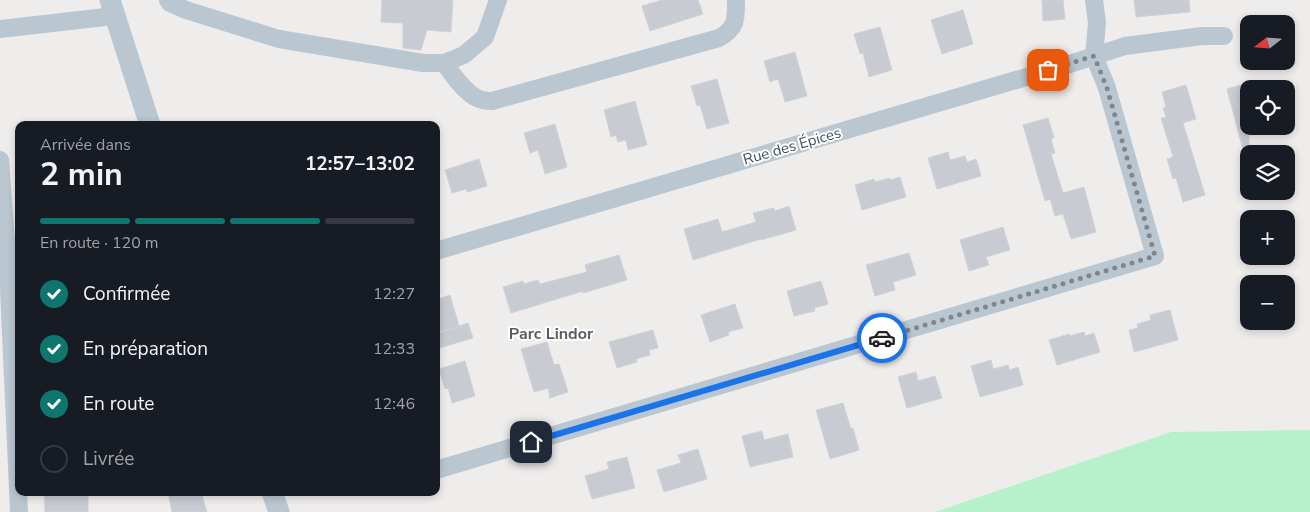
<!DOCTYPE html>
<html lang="fr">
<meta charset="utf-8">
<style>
body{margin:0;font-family:"Nunito Sans",sans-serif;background:#242831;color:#f1f3f6;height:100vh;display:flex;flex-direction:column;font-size:19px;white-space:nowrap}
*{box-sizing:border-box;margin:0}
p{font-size:16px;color:#9ea1a6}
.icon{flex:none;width:28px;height:28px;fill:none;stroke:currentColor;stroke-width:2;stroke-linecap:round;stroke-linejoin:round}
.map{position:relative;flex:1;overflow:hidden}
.drawer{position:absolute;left:15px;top:121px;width:425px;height:375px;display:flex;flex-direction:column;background:#171b24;border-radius:10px;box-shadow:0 2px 8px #0003}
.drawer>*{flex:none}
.needle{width:32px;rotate:253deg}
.buttons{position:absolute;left:1240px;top:15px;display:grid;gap:10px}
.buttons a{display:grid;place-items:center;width:55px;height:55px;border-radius:10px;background:#171b24;box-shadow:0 2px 8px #0003;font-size:25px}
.pin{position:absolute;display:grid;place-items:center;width:42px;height:42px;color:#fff;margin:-21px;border-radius:10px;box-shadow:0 2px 8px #0006}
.courier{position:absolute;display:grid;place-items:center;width:50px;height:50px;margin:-25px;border:4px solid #1a73e8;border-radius:50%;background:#fff;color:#222;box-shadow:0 1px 6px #0007}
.summary em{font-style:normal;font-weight:700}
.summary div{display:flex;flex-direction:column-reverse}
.summary{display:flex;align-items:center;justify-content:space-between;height:85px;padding:0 25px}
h1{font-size:32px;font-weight:700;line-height:38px}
.bar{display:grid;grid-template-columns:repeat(4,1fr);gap:8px 5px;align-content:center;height:60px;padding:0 25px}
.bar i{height:6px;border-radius:4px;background:#363941}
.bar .active{background:#0f766e}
.bar p{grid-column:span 4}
ol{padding:0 25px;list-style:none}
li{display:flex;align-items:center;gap:15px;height:55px}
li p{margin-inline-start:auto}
li .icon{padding:5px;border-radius:50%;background:#0f766e;color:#fff;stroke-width:4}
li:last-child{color:#9ea1a6}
li i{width:28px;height:28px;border:2px solid #363941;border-radius:50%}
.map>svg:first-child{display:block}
</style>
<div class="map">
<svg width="1310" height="512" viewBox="0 0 1310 512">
<rect width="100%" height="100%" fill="#efecec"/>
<path fill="#b6f1cc" d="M1310 430V512H935L1171 432Z"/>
<path fill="#c8cbd1" stroke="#cfd2d8" d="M382 0H453L451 32 427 30 421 50 403 48V23L381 22Z
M662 0H698L703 14 650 31 642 6Z
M1042 0H1063L1065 19 1043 21Z
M1134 0H1189L1190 12 1136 17Z
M963 10 973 44 942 54 931 20Z
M880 27 892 70 869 77 863 53 860 54 854 34Z
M795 52 807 96 785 102 778 79 770 82 764 61Z
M717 79 729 123 707 129 700 105 697 106 691 86Z
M1249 83V150H1243L1227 89Z
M1186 85 1196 119 1183 123 1205 195 1183 202 1176 178 1173 179 1167 159 1173 157 1161 118 1166 117 1163 108 1166 107 1162 92Z
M635 101 647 145 628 150 626 140 618 142 616 135 611 137 604 110Z
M1048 118 1054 138 1051 139 1055 153 1051 154 1063 193 1084 187 1096 232 1071 239 1063 214 1055 216 1050 199 1045 201 1023 125Z
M555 124 567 167 545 174 538 150 530 153 524 133Z
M948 152 950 160 965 156 967 162 976 159 981 176 937 189 928 158Z
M479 159 487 186 467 192 466 189 452 193 445 170Z
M900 177 906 197 862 210 855 185 874 179 875 182 890 178 891 180Z
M789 206 796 230 761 240V239L693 260 684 229 718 219 722 232 756 222 753 213 774 208 775 211Z
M1003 227 1010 250 986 257 989 265 969 271 960 240Z
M909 253 916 275 893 282 895 290 875 296 866 265Z
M619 255 627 280 583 293V291L511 313 503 287 523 281 524 284 538 280 540 284 587 272 585 265Z
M821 281 828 304 814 308 815 311 794 316 787 291Z
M450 295 459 326 436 333V300Z
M735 304 743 328 728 332 729 335 710 342 701 315Z
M1170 310 1178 340 1134 352 1129 330 1138 328 1137 324 1151 320 1150 315Z
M468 323 473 338 436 349V334Z
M653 330 658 348 649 350 650 355 636 359 637 362 617 368 609 342Z
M1084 332 1085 336 1094 333 1100 352 1057 365 1049 340 1069 334 1070 336Z
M547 342 554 365 559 364 568 392 550 398 548 388 534 392 521 349Z
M991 360 993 369 1008 365 1009 370 1018 367 1023 385 980 397 971 366Z
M465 361 475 396 452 403 448 388 445 389 439 369Z
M916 372 918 381 935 376 942 398 907 408 898 377Z
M843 403 851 429 853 428 859 450 830 459 816 410Z
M762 431 764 440 788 434 793 457 750 467 742 436Z
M698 449 707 479 664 492 657 470 681 463 678 455Z
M627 457 635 488 592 499 585 476 609 469 607 462Z
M44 492 88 494V512H45Z
M168 492H201L207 512H172Z"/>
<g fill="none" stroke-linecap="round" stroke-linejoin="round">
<path stroke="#bbc7d0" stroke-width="18" d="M168 0 170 3 186 10 279 39 423 63H444L464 55 485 37 498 0
M0 29 114 16
M444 63C453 75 463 90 475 97 480 100 486 101 492 101L719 38C737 28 736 19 736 0
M0 160 8 267 19 512
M436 251 1067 65 1094 56 1097 23 1094 0
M436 470 1155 256 1107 88 1094 56 1125 46 1202 36H1224"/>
<path stroke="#bbc7d0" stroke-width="21" d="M110 0 150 125
M272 492 279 512"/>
</g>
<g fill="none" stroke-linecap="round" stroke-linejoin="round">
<path stroke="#7f878d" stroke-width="5" stroke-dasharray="0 9" d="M882 338 1155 256 1107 88 1094 56 1048 70"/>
<path stroke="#1a73e8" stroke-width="6" d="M531 442 882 338"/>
</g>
<g text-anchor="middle" stroke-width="4" stroke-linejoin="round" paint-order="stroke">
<g font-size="15" fill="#43505a" stroke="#fff">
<text transform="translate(792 146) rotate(-16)" y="5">Rue des Épices</text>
</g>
<g font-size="16" font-weight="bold" fill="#585c61" stroke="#fff">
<text x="551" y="339">Parc Lindor</text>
</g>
</g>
</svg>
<div class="buttons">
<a><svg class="needle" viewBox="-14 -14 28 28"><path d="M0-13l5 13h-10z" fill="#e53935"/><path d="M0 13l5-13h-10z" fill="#9ea1a6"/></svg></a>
<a><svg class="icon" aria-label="locate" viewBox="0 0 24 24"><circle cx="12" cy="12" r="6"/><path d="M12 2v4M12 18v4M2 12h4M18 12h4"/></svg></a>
<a><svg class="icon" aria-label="layers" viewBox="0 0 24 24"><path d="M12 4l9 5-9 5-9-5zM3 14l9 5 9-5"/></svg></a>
<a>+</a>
<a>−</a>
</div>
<div class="pin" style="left:1048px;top:70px;background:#ea580c"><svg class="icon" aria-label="bag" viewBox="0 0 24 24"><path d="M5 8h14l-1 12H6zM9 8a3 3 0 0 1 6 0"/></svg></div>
<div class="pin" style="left:531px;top:442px;background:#1f2937"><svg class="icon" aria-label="home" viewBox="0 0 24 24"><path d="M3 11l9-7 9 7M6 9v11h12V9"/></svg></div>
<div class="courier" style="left:882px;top:338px"><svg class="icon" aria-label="car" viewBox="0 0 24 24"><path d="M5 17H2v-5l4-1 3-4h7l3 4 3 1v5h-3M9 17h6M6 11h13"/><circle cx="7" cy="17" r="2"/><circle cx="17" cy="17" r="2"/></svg></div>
<section class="drawer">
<div class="summary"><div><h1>2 min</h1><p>Arrivée dans</p></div><em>12:57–13:02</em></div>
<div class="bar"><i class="active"></i><i class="active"></i><i class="active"></i><i></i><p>En route · 120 m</p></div>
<ol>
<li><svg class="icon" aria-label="check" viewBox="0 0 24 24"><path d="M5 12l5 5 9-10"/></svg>Confirmée<p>12:27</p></li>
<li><svg class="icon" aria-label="check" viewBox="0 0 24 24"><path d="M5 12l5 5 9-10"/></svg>En préparation<p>12:33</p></li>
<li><svg class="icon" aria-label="check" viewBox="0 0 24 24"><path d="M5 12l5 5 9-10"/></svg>En route<p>12:46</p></li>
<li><i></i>Livrée</li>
</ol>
</section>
</div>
